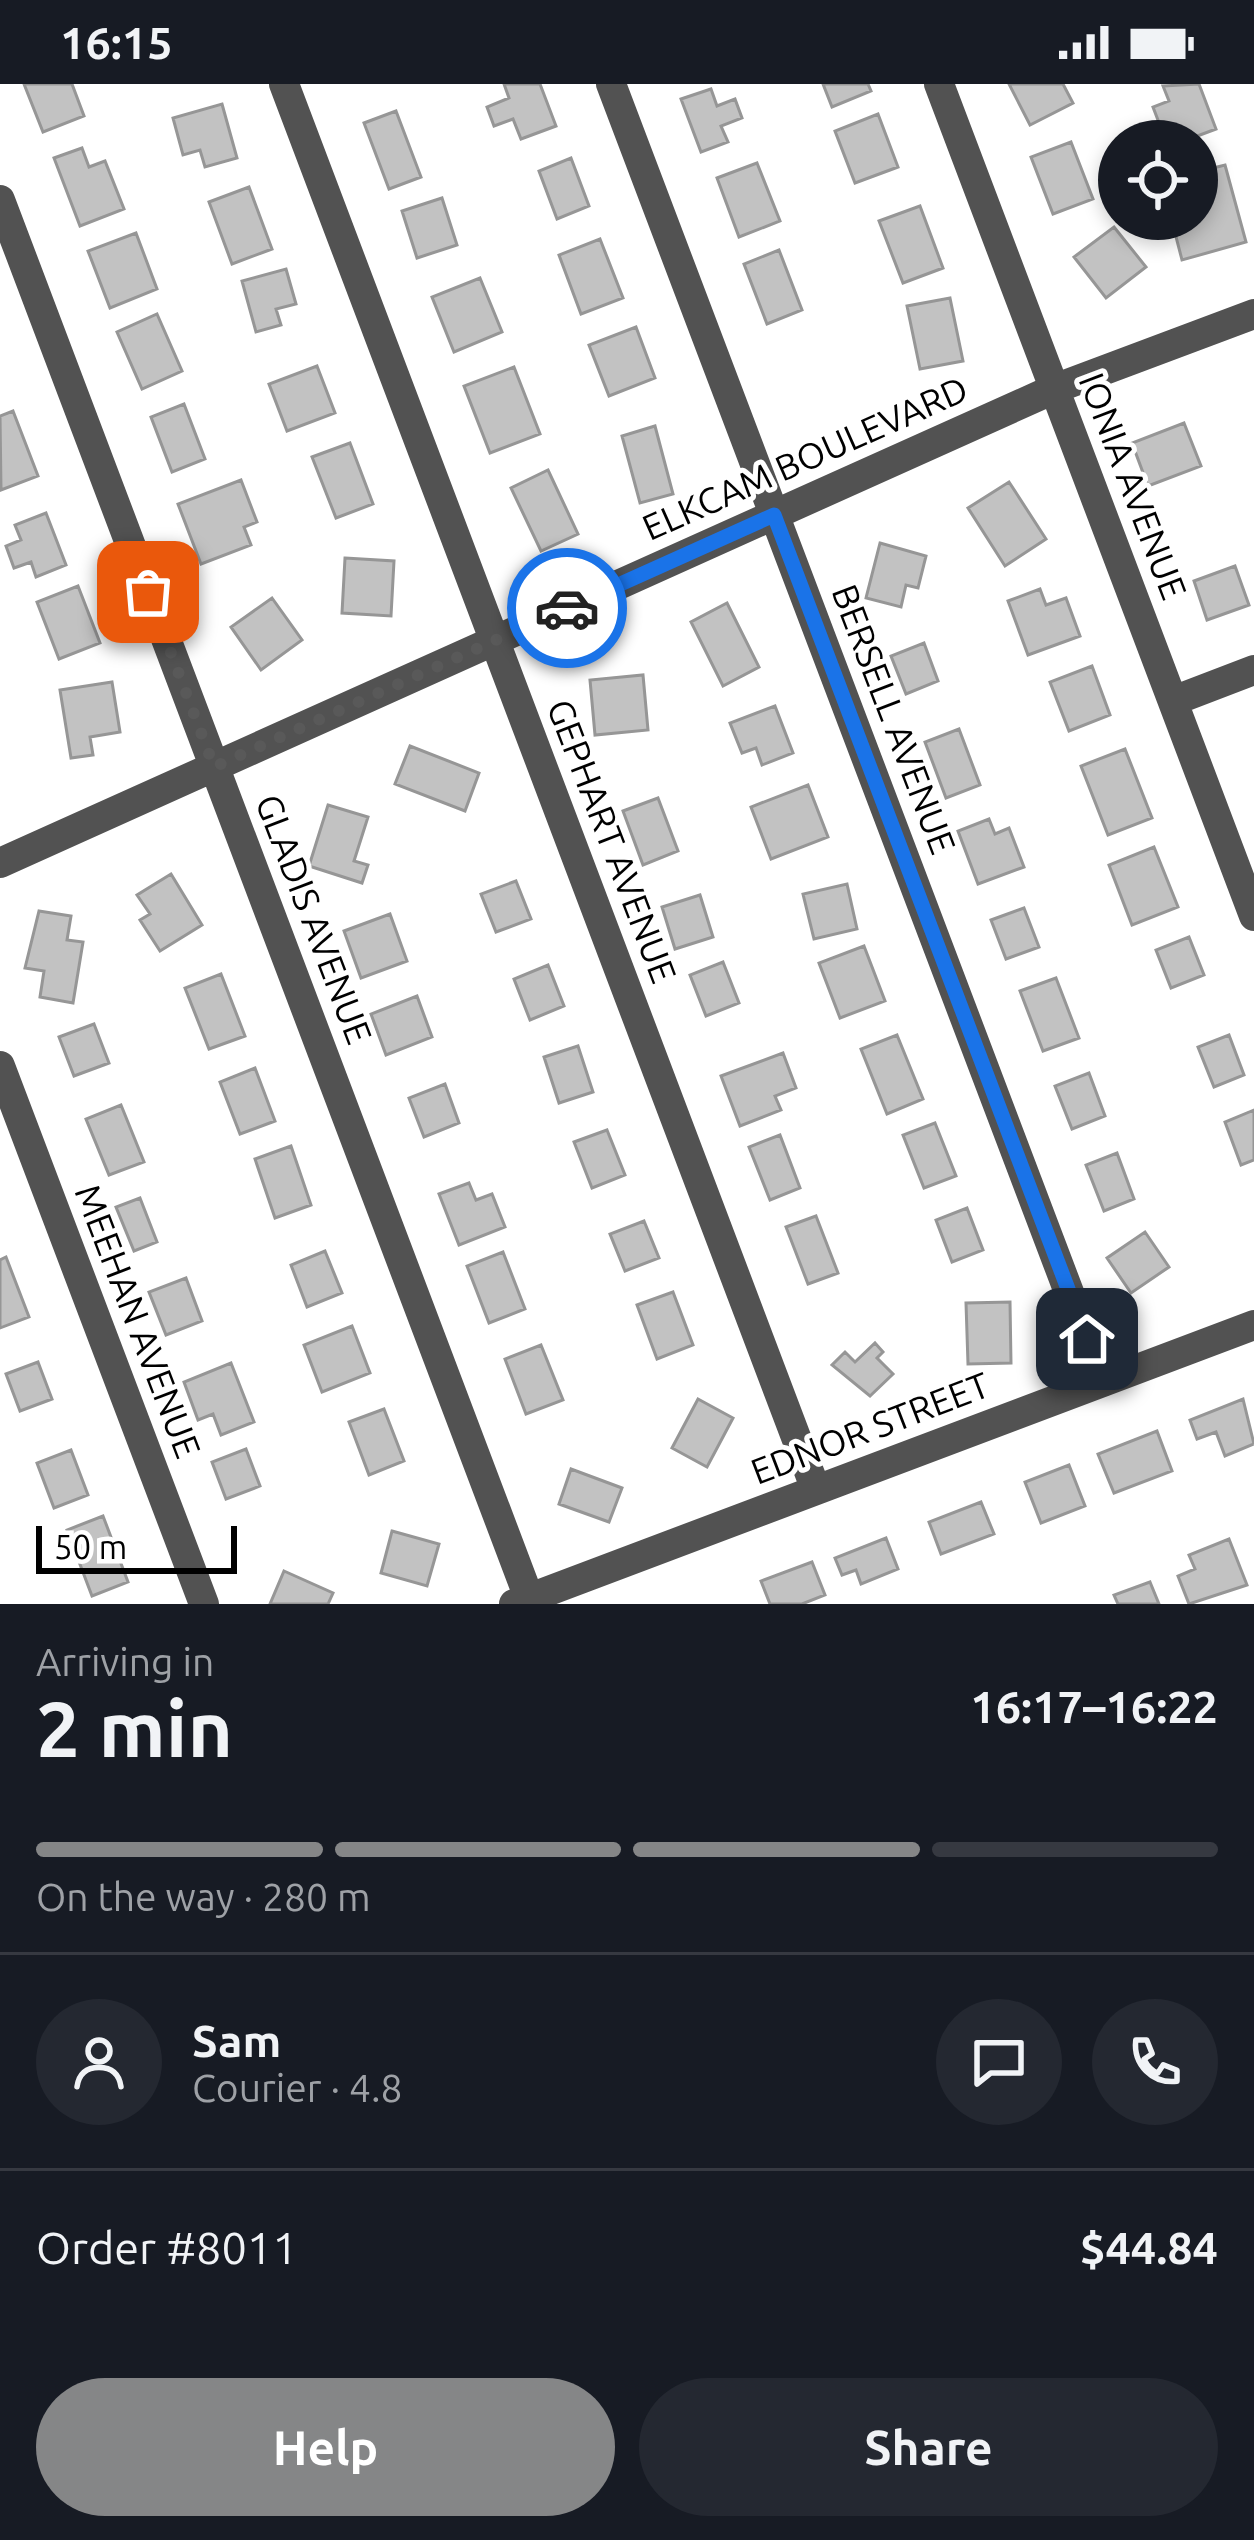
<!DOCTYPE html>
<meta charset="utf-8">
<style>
body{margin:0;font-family:Ubuntu,sans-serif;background:#242831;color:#f1f3f6;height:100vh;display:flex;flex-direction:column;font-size:45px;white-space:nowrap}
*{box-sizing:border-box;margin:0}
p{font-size:39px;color:#9ea1a6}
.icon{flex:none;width:66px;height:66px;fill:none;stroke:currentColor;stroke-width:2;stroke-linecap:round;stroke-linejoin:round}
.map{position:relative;height:1520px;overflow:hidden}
.panel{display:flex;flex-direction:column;background:#171b24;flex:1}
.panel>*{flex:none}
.controls{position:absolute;left:1098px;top:36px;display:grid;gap:24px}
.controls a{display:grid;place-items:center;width:120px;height:120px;border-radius:50%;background:#171b24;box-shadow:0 6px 18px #0003;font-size:60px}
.scale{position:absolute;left:36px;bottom:30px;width:201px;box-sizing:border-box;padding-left:12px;border:6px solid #000;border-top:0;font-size:33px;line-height:42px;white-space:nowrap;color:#000;-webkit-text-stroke:9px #fff;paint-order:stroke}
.pin{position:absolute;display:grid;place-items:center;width:102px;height:102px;color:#fff;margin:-51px;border-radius:24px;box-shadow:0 6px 18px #0006}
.courier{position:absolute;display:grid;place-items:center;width:120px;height:120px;margin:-60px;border:9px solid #1a73e8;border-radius:50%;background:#fff;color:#222;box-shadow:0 3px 15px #0007}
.headline em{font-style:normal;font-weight:600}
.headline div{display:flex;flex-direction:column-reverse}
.headline{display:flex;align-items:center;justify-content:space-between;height:204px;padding:0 36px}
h1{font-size:78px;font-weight:600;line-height:90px}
.bar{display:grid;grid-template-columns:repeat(4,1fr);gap:18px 12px;align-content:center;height:144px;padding:0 36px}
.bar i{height:15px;border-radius:9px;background:#363941}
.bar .on{background:#858687}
.bar p{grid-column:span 4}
.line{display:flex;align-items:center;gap:30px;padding:0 36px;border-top:3px solid #363941}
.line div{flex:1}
.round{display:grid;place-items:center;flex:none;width:126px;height:126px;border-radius:63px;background:#242831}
.action{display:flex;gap:24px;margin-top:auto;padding:24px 36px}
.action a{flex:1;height:138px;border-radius:72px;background:#858687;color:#fff;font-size:48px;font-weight:600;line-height:138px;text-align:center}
.action a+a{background:#242831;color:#f1f3f6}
.status{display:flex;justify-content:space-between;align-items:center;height:84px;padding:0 60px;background:#171b24;direction:ltr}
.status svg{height:33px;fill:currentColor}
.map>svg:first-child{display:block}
</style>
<div class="status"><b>16:15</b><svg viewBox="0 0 49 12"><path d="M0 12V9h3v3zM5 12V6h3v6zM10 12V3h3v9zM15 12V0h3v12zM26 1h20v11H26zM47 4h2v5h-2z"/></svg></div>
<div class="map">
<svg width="1254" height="1520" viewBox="0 0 1254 1520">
<rect width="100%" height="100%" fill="#fff"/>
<path fill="#c2c2c2" stroke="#969696" stroke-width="3" d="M24 0H72L84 32 43 48Z
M504 0H540L556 42 521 55 513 35 494 42 487 23 509 14Z
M823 0H868L871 7 832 23Z
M1009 0H1063L1073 19 1030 41Z
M1199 0 1216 45 1184 57H1166L1153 23 1169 17 1163 2Z
M711 5 717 22 735 15 742 34 721 42 728 58 701 68 681 15Z
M222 20 237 74 205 83 200 66 183 71 173 34Z
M396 27 421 93 389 105 364 39Z
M878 30 898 83 855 99 835 47Z
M1071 58 1093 115 1053 130 1031 73Z
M82 64 89 83 105 77 124 125 80 142 54 74Z
M571 74 589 122 557 135 539 87Z
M757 79 780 137 739 153 717 94Z
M1225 81 1246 158 1182 176 1173 141 1197 135V88Z
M249 103 272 165 232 180 209 118Z
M442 114 457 161 417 174 402 127Z
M920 122 943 184 903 199 879 137Z
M1114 143 1146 183 1106 214 1074 173Z
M136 149 157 205 110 224 88 167Z
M600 155 623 214 581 230 559 171Z
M779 166 802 226 767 240 744 180Z
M286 185 296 220 276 225 281 241 256 248 242 197Z
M480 194 502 248 454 268 432 213Z
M950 214 963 277 920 285 907 222Z
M157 230 182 287 142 305 117 248Z
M636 243 655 294 609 312 589 261Z
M317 282 335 329 287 347 269 300Z
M514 283 540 350 490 369 464 302Z
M184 320 205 375 172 388 151 333Z
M13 327 38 392 1 406 0 332Z
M1184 339 1201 382 1148 402 1132 359Z
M655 342 673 410 640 419 622 352Z
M350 359 373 420 336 434 312 373Z
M548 386 578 450 541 467 511 404Z
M241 396 257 438 244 443 251 461 201 480 178 420Z
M1009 398 1046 455 1005 482 968 424Z
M46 429 66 481 36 493 31 478 14 484 6 462 21 456 15 441Z
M880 459 926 472 918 504 906 501 901 523 866 514Z
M345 474 394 477 391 532 342 529Z
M1235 482 1249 521 1207 536 1194 497Z
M78 502 100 559 59 575 37 518Z
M1040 505 1046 521 1066 514 1080 552 1028 571 1008 517Z
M272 514 302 556 261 586 231 543Z
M727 519 759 583 723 602 691 538Z
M924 559 938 597 906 610 891 572Z
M1092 582 1110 631 1069 647 1050 598Z
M643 591 648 646 595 651 590 596Z
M112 598 120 648 90 653 93 671 71 674 60 606Z
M775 622 793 669 762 681 756 664 742 669 730 639Z
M959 645 980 701 946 714 925 658Z
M410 662 479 689 465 727 395 700Z
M1125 665 1152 734 1108 751 1081 682Z
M808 701 828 753 771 775 751 723Z
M658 714 678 767 643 781 623 727Z
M328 721 368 733 354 777 368 781 362 799 309 782Z
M989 735 995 750 1009 744 1024 783 978 800 958 747Z
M1154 763 1178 823 1132 841 1109 781Z
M171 790 202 841 160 867 140 836 150 830 137 811Z
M516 797 531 835 496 848 481 810Z
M847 800 857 845 814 855 803 810Z
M700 811 713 853 675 865 662 823Z
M1024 824 1039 863 1006 875 991 836Z
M39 827 71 832 67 856 83 858 73 919 40 913 44 887 25 884Z
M390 830 407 877 361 894 344 847Z
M1189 853 1204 891 1171 904 1156 866Z
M864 862 885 917 840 934 819 879Z
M723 878 739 919 706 932 690 891Z
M548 881 564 922 530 936 514 895Z
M221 890 245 952 209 965 185 904Z
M1056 894 1079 954 1043 967 1020 907Z
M417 912 432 953 386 971 371 930Z
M94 940 109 979 74 992 59 953Z
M897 951 923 1015 887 1030 861 965Z
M1229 951 1244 991 1214 1003 1198 963Z
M578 962 593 1008 559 1019 544 973Z
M783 969 796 1004 775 1012 781 1026 740 1042 721 992Z
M255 984 275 1037 240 1050 220 998Z
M1089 989 1105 1032 1072 1045 1055 1002Z
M445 1000 459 1039 424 1053 409 1014Z
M121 1021 144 1078 109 1091 86 1035Z
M1254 1026V1076L1241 1081 1225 1038Z
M935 1039 956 1092 924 1104 903 1051Z
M607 1046 625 1091 592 1104 574 1058Z
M780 1051 800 1104 770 1116 749 1063Z
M291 1062 311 1121 275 1134 255 1075Z
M1117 1069 1134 1115 1104 1127 1086 1081Z
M469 1099 476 1116 492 1110 505 1143 459 1161 439 1110Z
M140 1114 157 1158 134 1167 116 1123Z
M967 1124 983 1166 952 1178 936 1136Z
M816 1132 838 1189 808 1200 786 1143Z
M644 1137 659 1174 625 1187 610 1150Z
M1145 1148 1169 1183 1131 1209 1107 1174Z
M325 1167 342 1209 307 1223 291 1181Z
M503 1168 525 1225 489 1239 467 1182Z
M6 1173 29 1233 0 1244V1176Z
M186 1194 202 1237 166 1251 149 1208Z
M673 1208 693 1261 657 1275 637 1221Z
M1010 1218 1011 1279 968 1280 966 1219Z
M352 1242 370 1289 322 1308 304 1261Z
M875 1259 883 1268 877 1274 893 1290 870 1312 832 1281 845 1268 855 1278Z
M541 1261 563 1316 526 1330 505 1275Z
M38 1278 52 1315 20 1327 6 1290Z
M231 1279 254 1338 221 1351 213 1330 198 1336 184 1298Z
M698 1315 733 1334 707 1383 672 1364Z
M1243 1315 1254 1360 1225 1372 1216 1348 1197 1355 1190 1336Z
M384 1325 404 1377 369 1391 349 1338Z
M1157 1347 1172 1387 1114 1409 1098 1370Z
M246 1365 260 1402 226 1415 212 1378Z
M71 1366 88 1411 54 1424 37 1379Z
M1069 1381 1085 1422 1041 1439 1025 1398Z
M571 1385 622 1404 609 1438 559 1420Z
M981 1418 994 1450 941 1470 929 1438Z
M103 1432 128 1498 92 1512 67 1446Z
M392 1447 439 1460 427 1502 381 1489Z
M886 1454 898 1485 861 1500 856 1486 842 1491 835 1474Z
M1229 1455 1247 1501 1189 1520 1178 1492 1195 1485 1189 1471Z
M812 1478 825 1511 802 1520H770L761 1497Z
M284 1487 333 1509 328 1520H270Z
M1150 1498 1159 1520H1118L1114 1511Z"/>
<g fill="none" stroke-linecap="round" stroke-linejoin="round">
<path stroke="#525252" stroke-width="30" d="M284 0 816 1406
M611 0 1103 1298
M939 0 1254 832
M0 116 529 1514
M1173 617 1254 586
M0 779 1054 305 1254 230
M0 982 204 1520
M514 1520 1254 1241"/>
</g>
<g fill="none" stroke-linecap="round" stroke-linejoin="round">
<path stroke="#595959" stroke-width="12" stroke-dasharray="0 21.6" d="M148 508 214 683 567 524"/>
<path stroke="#1a73e8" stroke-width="15" d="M567 524 774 431 1087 1255"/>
</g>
<g text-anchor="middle" stroke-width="10" stroke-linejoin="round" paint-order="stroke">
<g font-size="36" fill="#000" stroke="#fff">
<text transform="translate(805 374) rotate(-24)" y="13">ELKCAM BOULEVARD</text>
<text transform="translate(1133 402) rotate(69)" y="13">IONIA AVENUE</text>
<text transform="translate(894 635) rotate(69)" y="13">BERSELL AVENUE</text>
<text transform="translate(612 757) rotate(69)" y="13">GEPHART AVENUE</text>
<text transform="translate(314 835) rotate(69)" y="13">GLADIS AVENUE</text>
<text transform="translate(138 1237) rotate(69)" y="13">MEEHAN AVENUE</text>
<text transform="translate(870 1344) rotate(-21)" y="13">EDNOR STREET</text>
</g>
</g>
</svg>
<div class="controls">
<a><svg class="icon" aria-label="locate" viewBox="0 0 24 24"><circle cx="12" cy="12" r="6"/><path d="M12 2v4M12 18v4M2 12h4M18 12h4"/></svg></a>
</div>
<div class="scale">50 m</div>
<div class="pin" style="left:148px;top:508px;background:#ea580c"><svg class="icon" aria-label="bag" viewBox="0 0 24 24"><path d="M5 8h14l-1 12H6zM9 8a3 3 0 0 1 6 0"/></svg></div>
<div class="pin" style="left:1087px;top:1255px;background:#1f2937"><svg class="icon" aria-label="home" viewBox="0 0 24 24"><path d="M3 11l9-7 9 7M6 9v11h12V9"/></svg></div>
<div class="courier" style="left:567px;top:524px"><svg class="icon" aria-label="car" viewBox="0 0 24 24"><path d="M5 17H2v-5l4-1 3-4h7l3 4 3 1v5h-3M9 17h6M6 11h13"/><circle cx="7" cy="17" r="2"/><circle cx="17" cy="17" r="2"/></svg></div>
</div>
<section class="panel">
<div class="headline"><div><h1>2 min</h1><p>Arriving in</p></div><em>16:17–16:22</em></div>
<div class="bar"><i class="on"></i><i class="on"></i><i class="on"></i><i></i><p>On the way · 280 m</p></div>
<div class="line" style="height:216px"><a class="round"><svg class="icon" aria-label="person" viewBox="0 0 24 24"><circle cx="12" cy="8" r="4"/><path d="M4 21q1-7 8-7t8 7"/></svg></a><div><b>Sam</b><p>Courier · 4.8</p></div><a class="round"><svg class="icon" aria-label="chat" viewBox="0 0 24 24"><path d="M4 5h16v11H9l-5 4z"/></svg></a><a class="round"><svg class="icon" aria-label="phone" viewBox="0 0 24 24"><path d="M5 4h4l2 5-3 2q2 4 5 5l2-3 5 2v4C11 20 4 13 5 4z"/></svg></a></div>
<div class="line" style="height:156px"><div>Order #8011</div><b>$44.84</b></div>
<div class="action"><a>Help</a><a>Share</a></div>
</section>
